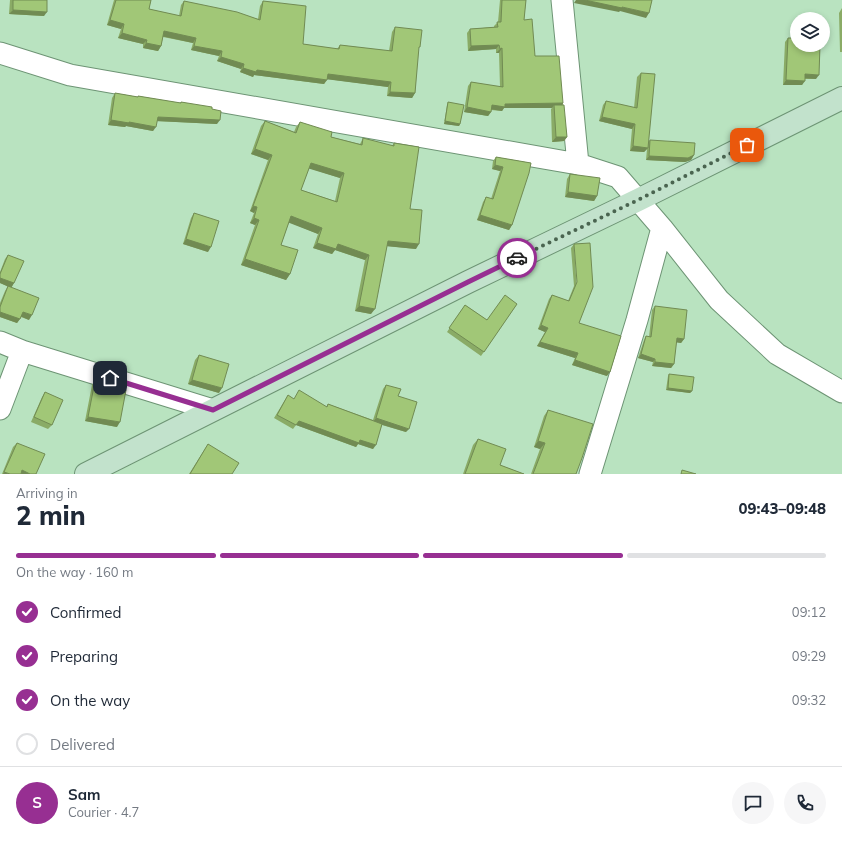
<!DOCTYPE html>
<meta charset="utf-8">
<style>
body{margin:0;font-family:Mulish,sans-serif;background:#f6f6f7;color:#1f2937;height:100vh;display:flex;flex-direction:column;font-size:15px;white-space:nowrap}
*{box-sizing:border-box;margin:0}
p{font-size:13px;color:#747a83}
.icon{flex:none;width:22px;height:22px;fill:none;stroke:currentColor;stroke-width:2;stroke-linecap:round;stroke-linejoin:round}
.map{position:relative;height:474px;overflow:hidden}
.drawer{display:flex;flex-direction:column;background:#fff;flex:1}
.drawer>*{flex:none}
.controls{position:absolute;left:790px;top:12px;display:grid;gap:8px}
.controls a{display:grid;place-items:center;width:40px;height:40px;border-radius:50%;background:#fff;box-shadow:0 2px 6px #0003;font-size:20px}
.pin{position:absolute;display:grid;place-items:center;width:34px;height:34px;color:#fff;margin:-17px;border-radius:8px;box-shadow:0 2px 6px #0006}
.courier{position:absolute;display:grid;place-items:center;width:40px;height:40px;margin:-20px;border:3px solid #972f92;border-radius:50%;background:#fff;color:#222;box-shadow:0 1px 5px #0007}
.head em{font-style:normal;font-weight:800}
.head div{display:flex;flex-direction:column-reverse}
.head{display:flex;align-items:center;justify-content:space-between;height:68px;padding:0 16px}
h1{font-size:26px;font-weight:800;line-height:30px}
.bar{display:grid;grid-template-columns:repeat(4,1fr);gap:6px 4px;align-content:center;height:48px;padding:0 16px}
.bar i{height:5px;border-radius:3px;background:#e0e1e3}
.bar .current{background:#972f92}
.bar p{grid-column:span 4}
.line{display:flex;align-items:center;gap:10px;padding:0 16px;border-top:1px solid #e0e1e3}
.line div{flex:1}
.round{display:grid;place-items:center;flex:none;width:42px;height:42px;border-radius:21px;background:#f6f6f7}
ol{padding:0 16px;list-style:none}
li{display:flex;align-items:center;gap:12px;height:44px}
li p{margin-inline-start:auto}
li .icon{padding:4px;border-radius:50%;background:#972f92;color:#fff;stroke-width:4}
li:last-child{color:#747a83}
li i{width:22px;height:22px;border:2px solid #e0e1e3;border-radius:50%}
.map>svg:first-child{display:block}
</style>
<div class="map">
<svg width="842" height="474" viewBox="0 0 842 474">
<rect width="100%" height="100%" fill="#b9e3c0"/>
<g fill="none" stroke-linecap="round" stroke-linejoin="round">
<defs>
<path id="minor" d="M562 0 578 164
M0 53 70 75 578 164 618 177 662 228 719 300 777 354 842 392
M0 342 22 351 0 409
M22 351 213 410
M590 474 637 320 662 228"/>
<path id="secondary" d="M86 474 468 282 638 200 842 98"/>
</defs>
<use href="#minor" stroke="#6d9474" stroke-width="23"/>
<use href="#secondary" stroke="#6d9474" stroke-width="24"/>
<use href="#minor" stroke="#fff" stroke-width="21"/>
<use href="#secondary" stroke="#c2e2cc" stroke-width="22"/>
</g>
<path fill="#8aab66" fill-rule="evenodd" d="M10 0H47L44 16 9 14Z
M114 0H151L149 9 179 16 181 5 184 1 258 19 260 6 263 1 303 44 337 49 340 45 389 51 392 32 395 27 418 49 415 93 412 98 387 96 388 87 327 79 324 84 254 75 253 77 240 72 241 69 217 61 219 56 191 50 193 43 163 37 161 46 158 51 143 48V44L118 38 121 29 107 25Z
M500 0H526L524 20 535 56 563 103V105L567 137 564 141 552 142 551 109 552 108H504L502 111 491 110V112L488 116 464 112 468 86 471 82 500 87 499 53H496V49L468 51 467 33 470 29 494 27V26L498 22Z
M842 8V52H840L839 13Z
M788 38 816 79H805L802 85H783L785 42Z
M641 73 648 142 650 140 694 155 691 160 685 162 646 160 647 149 644 152 630 151 632 129 599 121 603 105 606 101 634 108 637 77Z
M115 93 138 97V96L180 103 181 102 212 109 217 124 157 121 153 131 126 126 125 127 108 125 112 98Z
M448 102 460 124 459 126 444 124 447 105Z
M265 121 294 132 296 127 300 122 331 137 360 144 363 138 392 146 394 143 410 209 416 249 387 246 371 314 355 311 365 260 335 250 332 254 313 248 318 234 289 222 281 245 290 274 286 280 241 265 255 225 250 223 254 213 250 211 268 160 251 154 261 126ZM309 168 340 178 335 201 301 190Z
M496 157 531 163 512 225 509 230 477 220 483 202 486 197 491 199 500 171 492 169 493 161Z
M570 174 597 196 594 201 565 197 567 179Z
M194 213 208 252 183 244 191 218Z
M574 244 579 323 607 376 572 365 575 358 537 346 545 332 538 329 549 299 552 295 568 301 574 286 571 248Z
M8 255 14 283 11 288 29 320 21 317 17 323 0 317V303L5 291 8 286 10 287 0 283V272L5 259Z
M517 304 481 356 447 332 465 305 487 320Z
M655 306 684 339 681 343 676 342 674 364 671 368 652 366 653 362 638 358 644 340 646 336 649 337 652 310Z
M199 355 219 393 188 384 195 360Z
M669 374 692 391 690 393 666 390 668 376Z
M95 381 117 427 85 421 92 385Z
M386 385 398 396 406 432 382 425 373 449 358 444 356 447 296 425 293 429 274 418 288 395 293 399 326 407 328 404 373 420 383 389Z
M45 392 52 425 48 429 31 422 42 397Z
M548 410 576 474H531L540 449 534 447 544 416Z
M478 439 500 465 524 474H463L473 445Z
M17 443 36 474H2L13 447Z
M208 444 232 474H189Z"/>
<path fill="#718b53" d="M576 0H585L622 7 649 13 646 18 620 11 619 12 574 3Z
M13 10 47 12 44 16 9 14Z
M110 20 124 24 121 29 107 25Z
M164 31 196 38 193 43 161 36Z
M122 33 147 40 143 44 118 38Z
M146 43 161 46 158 51 143 48Z
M499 45 496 49 468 51 471 46Z
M194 46 222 51 219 56 191 50Z
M502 48 499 53H496L500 49Z
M221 57 244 64 241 69 217 61Z
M243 68 327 80 324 84 254 75 253 77 240 72Z
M328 74 391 82 388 87 325 79Z
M805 74 819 75 816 79 802 78Z
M786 80 805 81 802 85H783Z
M390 92 415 93 412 98 387 96Z
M563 103 560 108 554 105 552 108H504L502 111 489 109 492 105 505 104Z
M467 107 491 112 488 116 464 112Z
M158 117 220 120 217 124 155 121Z
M602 117 635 124 632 129 599 121Z
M111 120 129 122 156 127 153 131 126 126 125 127 108 125Z
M445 121 460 124 459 126 444 124Z
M556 137H567L564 141 552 142Z
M633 146 648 148 644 152 630 151Z
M255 149 272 155 268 160 251 154Z
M694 155 691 160 685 162 646 160 649 156Z
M311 163 344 173 340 178 307 168Z
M495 165 503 167 500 171 492 169Z
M568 192 597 196 594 201 565 197Z
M253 206 257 207 254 213 250 211Z
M480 215 512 225 509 230 477 220Z
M291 216 322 228 318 234 287 222Z
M254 218 259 220 255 225 250 223Z
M186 239 211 247 208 252 183 244Z
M388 241 419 244 416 249 385 246Z
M317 243 338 244 369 255 365 260 335 250 332 254 313 248Z
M245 259 290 274 286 280 241 265Z
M0 278 14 283 11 288 0 283Z
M359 306 375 309 371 314 355 311Z
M0 312 20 319 17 323 0 317Z
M23 312 32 315 29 320 20 316Z
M541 325 548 328 545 332 538 329Z
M677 338 684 339 681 343 674 342Z
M540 342 578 353 575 358 537 346Z
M641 354 655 359 653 362 638 358Z
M575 360 610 372 607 376 572 365Z
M655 362 674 364 671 368 652 366Z
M192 380 222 388 219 393 188 384Z
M668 388 692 391 690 393 666 390Z
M88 417 120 422 117 427 85 421Z
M376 418 409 429 406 432 373 422Z
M299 421 360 440 376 445 373 449 358 444 356 447 296 425Z
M538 441 545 443 540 449 534 447Z
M22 470 30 474H20Z
M4 472 10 474H3Z"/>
<path fill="#a1c777" stroke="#718b53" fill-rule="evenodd" d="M13 0H47V12L13 10Z
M116 0H151L149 9 181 16 184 1 237 12 260 20 263 1 306 6 303 44 339 49 340 45 392 51 395 27 422 30 420 47H419L415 93 390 92 391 82 328 74 327 80 257 70 256 72 243 68 244 64 221 57 222 51 194 46 196 38 164 31 161 46 146 43 147 40 122 33 124 24 110 20Z
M502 0H526L524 20 532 19 535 56H559L563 103 505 104V107L492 105 491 112 467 107 471 82 503 87 502 48 500 49 499 45 471 46 470 29 498 27 497 22H501Z
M585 0H652L649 13 622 7V8Z
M788 38H797V45H820L819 75 805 74V81L786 80Z
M641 73 655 74 648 148 633 146 635 124 602 117 606 101 637 108Z
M115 93 138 97V96L181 103V102L212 107V109L221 111 220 120 158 117 156 127 129 122V123L111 120Z
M448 102 464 105 460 124 445 121Z
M554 105H564L567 137H556Z
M265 121 296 133 300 122 332 132 331 137 362 145 363 138 394 146V143L419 147 410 209 422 210 419 244 388 241 375 309 359 306 369 255 338 244 336 249 317 243 322 228 291 216 281 245 298 250 290 274 245 259 259 220 254 218 257 207 253 206 272 155 255 149ZM311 163 344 173 337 202 301 190Z
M650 140 695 143 694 155 688 158 649 156Z
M496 157 531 163 529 173 512 225 480 215 486 197 493 199 503 167 495 165Z
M570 174 600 178 597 196 568 192Z
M194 213 219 221 211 247 186 239Z
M590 243 593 287 579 323 621 336 610 372 575 360 578 353 540 342 548 328 541 325 552 295 569 301 577 282 574 244Z
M8 255 24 261 14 283 0 278V274Z
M8 286 39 298 32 315 23 312 20 319 0 312V307Z
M505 295 517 304 484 352 449 328 465 305 487 320Z
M655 306 687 310 684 339 677 338 674 364 655 362V359L641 354 646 336 651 337Z
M199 355 229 364 222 388 192 380Z
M669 374 694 377 692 391 668 388Z
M95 381 126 390 120 422 88 417Z
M386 385 401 389 398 396 417 402 409 429 376 418Z
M299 390 327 407 328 404 382 424 376 445 360 440 359 443 299 421 296 425 277 415 288 395 294 399Z
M45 392 63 400 52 425 34 417Z
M548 410 593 424 582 458 576 474H533L545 443 538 441Z
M478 439 506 449 500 465 524 474H465Z
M17 443 45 454 36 474H30L22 470 21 474H10L4 472Z
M208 444 239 463 232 474H190Z
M682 470 696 474H681Z"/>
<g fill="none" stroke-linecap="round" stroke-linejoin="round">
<path stroke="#4a6450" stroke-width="4" stroke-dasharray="0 7.2" d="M517 258 638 200 747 145"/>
<path stroke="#972f92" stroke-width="5" d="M110 378 213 410 468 282 517 258"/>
</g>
</svg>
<div class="controls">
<a><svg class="icon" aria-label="layers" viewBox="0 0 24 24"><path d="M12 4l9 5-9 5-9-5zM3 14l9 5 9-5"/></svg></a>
</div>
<div class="pin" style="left:747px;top:145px;background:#ea580c"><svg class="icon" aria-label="bag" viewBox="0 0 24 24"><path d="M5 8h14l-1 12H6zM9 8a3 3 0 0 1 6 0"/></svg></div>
<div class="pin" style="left:110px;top:378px;background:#1f2937"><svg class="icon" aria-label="home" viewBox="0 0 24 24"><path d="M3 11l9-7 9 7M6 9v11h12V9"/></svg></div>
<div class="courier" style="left:517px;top:258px"><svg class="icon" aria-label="car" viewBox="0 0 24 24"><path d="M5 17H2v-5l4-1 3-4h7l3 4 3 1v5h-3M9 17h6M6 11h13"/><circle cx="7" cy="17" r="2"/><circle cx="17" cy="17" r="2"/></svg></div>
</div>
<section class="drawer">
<div class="head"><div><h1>2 min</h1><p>Arriving in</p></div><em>09:43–09:48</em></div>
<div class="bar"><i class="current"></i><i class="current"></i><i class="current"></i><i></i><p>On the way · 160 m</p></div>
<ol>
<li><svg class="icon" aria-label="check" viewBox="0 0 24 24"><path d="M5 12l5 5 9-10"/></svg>Confirmed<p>09:12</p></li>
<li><svg class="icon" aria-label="check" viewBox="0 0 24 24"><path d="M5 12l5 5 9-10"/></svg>Preparing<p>09:29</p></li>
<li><svg class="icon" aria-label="check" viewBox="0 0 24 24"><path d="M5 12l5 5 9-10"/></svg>On the way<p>09:32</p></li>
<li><i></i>Delivered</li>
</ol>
<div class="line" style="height:72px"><b class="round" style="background:#972f92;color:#fff">S</b><div><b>Sam</b><p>Courier · 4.7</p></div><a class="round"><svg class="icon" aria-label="chat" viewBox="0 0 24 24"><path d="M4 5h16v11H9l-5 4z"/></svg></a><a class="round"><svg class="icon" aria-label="phone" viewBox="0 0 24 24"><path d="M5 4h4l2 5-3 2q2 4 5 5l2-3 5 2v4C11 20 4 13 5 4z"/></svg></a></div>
</section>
